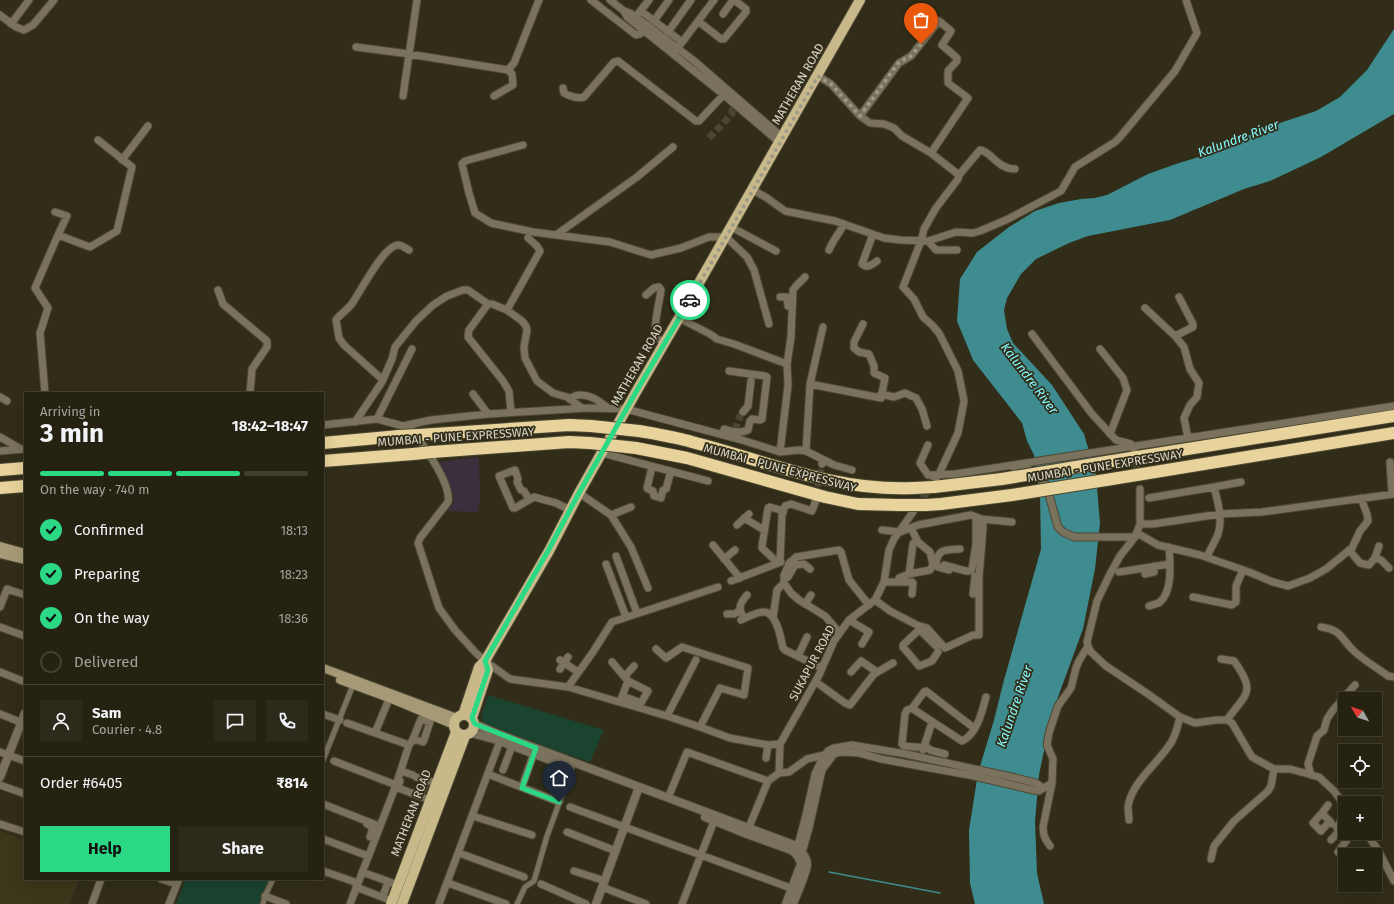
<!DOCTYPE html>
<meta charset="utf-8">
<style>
body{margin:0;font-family:"Fira Sans",sans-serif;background:#2d2a1b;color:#f1f3f6;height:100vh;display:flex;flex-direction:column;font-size:15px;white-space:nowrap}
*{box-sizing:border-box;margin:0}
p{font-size:13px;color:#a3a49f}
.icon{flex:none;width:22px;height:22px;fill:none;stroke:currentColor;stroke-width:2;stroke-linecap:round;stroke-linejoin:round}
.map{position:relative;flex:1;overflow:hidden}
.drawer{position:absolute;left:24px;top:392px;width:300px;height:488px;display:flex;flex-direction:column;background:#252212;border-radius:0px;box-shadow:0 4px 16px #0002,0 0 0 1px #423f32}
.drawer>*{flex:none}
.needle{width:26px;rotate:309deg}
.fabs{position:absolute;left:1338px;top:692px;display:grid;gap:8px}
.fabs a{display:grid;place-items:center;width:44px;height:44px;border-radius:0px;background:#252212;box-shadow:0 4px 16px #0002,0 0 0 1px #423f32;font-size:20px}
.pin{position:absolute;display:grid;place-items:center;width:34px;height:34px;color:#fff;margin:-41px -17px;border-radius:50% 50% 50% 0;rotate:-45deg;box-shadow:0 0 4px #0007}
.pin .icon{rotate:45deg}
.courier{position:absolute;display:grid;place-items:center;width:40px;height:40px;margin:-20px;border:3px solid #2bd884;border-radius:50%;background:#fff;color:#222;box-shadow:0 1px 5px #0007}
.summary em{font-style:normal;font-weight:700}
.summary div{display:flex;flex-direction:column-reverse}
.summary{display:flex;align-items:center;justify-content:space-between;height:68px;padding:0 16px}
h1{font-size:26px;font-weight:700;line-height:30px}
.bar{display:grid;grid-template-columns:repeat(4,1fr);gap:6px 4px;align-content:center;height:48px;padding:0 16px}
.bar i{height:5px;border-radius:3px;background:#423f32}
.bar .selected{background:#2bd884}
.bar p{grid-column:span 4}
.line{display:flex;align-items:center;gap:10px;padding:0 16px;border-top:1px solid #423f32}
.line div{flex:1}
.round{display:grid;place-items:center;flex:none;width:42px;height:42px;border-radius:0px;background:#2d2a1b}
ol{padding:0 16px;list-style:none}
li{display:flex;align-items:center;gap:12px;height:44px}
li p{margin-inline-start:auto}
li .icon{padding:4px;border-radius:50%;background:#2bd884;color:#111;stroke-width:4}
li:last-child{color:#a3a49f}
li i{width:22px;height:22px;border:2px solid #423f32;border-radius:50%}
.button{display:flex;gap:8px;margin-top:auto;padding:8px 16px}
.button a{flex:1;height:46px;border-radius:0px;background:#2bd884;color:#111;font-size:16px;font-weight:700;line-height:46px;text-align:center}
.button a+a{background:#2d2a1b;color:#f1f3f6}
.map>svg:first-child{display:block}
</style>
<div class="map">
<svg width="1394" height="904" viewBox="0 0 1394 904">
<rect width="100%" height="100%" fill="#312d18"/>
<path fill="#3b2f3e" d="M479 457 480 497 478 512 447 511 452 505 454 496 448 480 437 462Z"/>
<path fill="#3c371a" d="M0 831 25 840V879H79L69 904H0Z"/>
<path fill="#1a4330" d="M488 695 604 730 590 762 507 735 484 725 481 717Z
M186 879H272L263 904H176Z"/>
<path fill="#3f8c90" d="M1394 29V114L1321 157 1270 181 1244 189 1170 220 1088 236 1069 243 1036 259 1021 274 1007 298 1004 310 1007 329 1013 343 1052 385 1084 434 1096 475 1100 523 1095 569 1083 629 1058 697 1048 732 1039 775 1035 821 1037 873 1044 904H975L970 883 969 830 978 773 994 720 1004 680 1041 549 1040 495 1034 455 1027 441 1022 423 973 360 957 321 960 279 977 252 1009 227 1035 211 1059 203 1081 199 1095 198 1107 195 1148 174 1176 164 1218 151 1259 130 1316 111 1340 97 1367 70Z"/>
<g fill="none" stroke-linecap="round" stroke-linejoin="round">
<path stroke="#3f8c90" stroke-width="1.5" d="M829 872 940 893"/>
<path stroke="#4a4632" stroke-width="7" stroke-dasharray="7 3.5" stroke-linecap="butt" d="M709 138 732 114V110L735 108
M735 430 740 416 743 412
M1135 454 1140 489
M816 497 822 464
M917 507 931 486"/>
<defs>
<path id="pedestrian" d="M323 760 353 685
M263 904 265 896 273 879
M517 904 525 887 534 881 547 836 572 768"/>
<path id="minor" d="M591 0 636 35 640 34 646 27
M610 0 624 11 630 13 647 25 693 60 782 137
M624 11 627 17 724 95 779 142
M641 11 682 42
M638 14 649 0
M723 14 733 0
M0 15 16 27 24 30 33 25 54 0
M654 21 669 0
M698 21 721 39H724L746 12V9L734 0
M11 24 29 0
M668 32 691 0
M356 47 409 54 508 70 512 74 513 85 494 96
M677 49 714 0
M508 70 514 63 539 0
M818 76 831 84 860 116 870 123 884 124 894 128 902 136 931 153 968 98 948 83V71L957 61V58L942 45 951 31 939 21 911 56 899 63 860 116
M563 88 564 93C569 96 578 99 584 97L614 62 618 61 696 121H699L728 90
M403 96 417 0
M523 145 465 161 462 164 469 193 475 213 491 223 533 232 610 242 651 255 681 248 709 237H726L747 257 754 270 769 324
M931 153 959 175 958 179 936 208 924 229 921 241 903 287 914 299 923 317 932 325 939 333 958 371 964 401 958 433 939 474 933 483
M122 160 148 126
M959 175 980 150C991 151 997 169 1015 169
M753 190 767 198 785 211 835 221 884 238 900 240 928 241 956 232 973 233 980 231 1006 220 1061 191 1075 167 1115 142 1120 137 1175 71 1197 33 1186 0
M55 212 67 216 58 235
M731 227 776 251
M873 234 862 264C867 269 873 264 877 261
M556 235 637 177 673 147
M928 241 936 250H957
M829 250C833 240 839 234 844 224
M218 290 223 304 267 341V347L252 369 250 393
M646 295 654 288 659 287 661 290C660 300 653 325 656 334 657 338 661 341 664 343
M780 297H787L788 306
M1179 297 1193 324V327L1175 336 1184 347 1190 369 1199 383 1197 397 1190 405 1184 418 1188 438
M1145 308 1175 336
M507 310 522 321 526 326 527 330 524 347 525 358 537 381 553 393 567 397 582 408
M679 318 710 334 717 339 734 344 787 364 788 385 780 452
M1032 334 1092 414 1116 440 1131 444 1134 450
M1100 349 1123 378 1127 390 1110 434
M787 364 791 337 793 290 797 285 805 277
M383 380 344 345 339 338 336 320C340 314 346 311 351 305 360 293 383 246 398 245 402 245 405 248 409 250
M810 384 881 398 885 378 874 373V366L869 354 859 352 854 348V342L863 324
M45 393 40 333 48 308 35 288 58 235 90 247 117 231 132 167 98 140
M473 394 488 414
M881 394 894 397 905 393 916 398 922 409 927 426
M0 397 7 401
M570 399C573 397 575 395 579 395 589 394 601 402 608 408
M511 412 509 391 503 381 468 337 469 330 488 304H492L507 310 540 251 537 246 528 238
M743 412 748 406 751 381
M377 419 412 349
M355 422 382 382 392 359 395 347 416 321 433 305 447 296 463 290H468L488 304
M323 425 377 419 403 426 431 420 488 414 588 408 626 409 742 440 780 452 799 450 806 451
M409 425C420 441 452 483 448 502L420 538 418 543 439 608 455 630 475 652 485 661 510 679 568 687 667 716 700 727 730 738 768 745 780 744
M724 429C732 432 741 433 748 430L750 421 752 419 760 420 762 419 767 377 765 376 729 371
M0 437 21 449
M928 445 920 463 928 475 955 474 1394 406
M0 451 25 449
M602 453 708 481
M824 460 834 465 852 470
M1390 462 1392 494
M822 464 824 460 806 451 810 384 823 327
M652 467 647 488 648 489 653 491 654 496 661 498 663 490 666 489 671 471
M1014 468 1029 469 1046 484 1058 527 1063 532 1074 537H1135
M1214 487 1241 482
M579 493 611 515 631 547 648 588
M1149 498 1214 487C1218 503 1223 519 1218 534 1215 542 1210 549 1207 557
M529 499 524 491 521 490 517 482 518 479 515 470 499 476 513 508H515L534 497 556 503 570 510
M611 515 631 507
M744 518 764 530
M981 519 1012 522
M1140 524H1153L1220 514 1262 512 1394 494
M737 525 749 514
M1137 533 1158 545 1200 555 1249 572 1273 582 1288 586 1310 578 1326 569 1352 548 1360 531 1368 521 1367 514 1361 498
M713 545 740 578
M1349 550 1360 563 1369 565 1375 558 1379 546
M616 556 637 613
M1375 558 1381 560 1389 568
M724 559 735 550
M780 562 782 514 785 506 791 504 812 511 816 500
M778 563 762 548V546L768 508 770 507 780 510 783 513
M606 564 626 617
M795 565 804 564 810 569
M944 565 966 571H970L972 569 976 544V517
M949 570 938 567 936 565C937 548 946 550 960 549
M1119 572 1170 564
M909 574 913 544 916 540
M1145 574 1154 572V566
M788 577 795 565 790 562
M899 578 909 574 930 570 933 565 930 552 918 542 911 528
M731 581 781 562
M884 582H912L913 583 912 594
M973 594 975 576
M1193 597 1232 605 1236 602V586L1243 570
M875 600 890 611 917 625 927 628 945 648 973 635H979V577L983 528V523L981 519 971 515 918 525 900 532 882 530
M805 604 811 595
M1149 606C1152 605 1157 604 1160 602 1173 591 1170 562 1169 547
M0 607 7 589 25 595
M727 614H734L739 611
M744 618C738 609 739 604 747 595
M773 618 777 590 784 583
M741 620C748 617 758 611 765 612 777 614 781 639 783 648L785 650 822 668
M849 620 869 632 862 644
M0 627 25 636
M922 627 903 645V647L919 666 932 661 938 652
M1321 627C1343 630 1341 640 1355 652 1365 661 1377 668 1388 676L1394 677
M919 629 937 647
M839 632 825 616 799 600 791 593 784 583V575L789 564 796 557 839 550 841 552 849 580 869 605
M1088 646 1091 652 1106 666 1148 694 1180 717 1195 723 1216 720H1227L1232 723 1252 757 1274 769H1290L1319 777 1334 791 1345 806
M656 649 666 658 682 647 748 668 744 695 720 688 700 727
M798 656 807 637
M1221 659 1234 661C1257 693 1246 693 1227 720
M560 660 578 672
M612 662 628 681 620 702
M560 669 568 657
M0 672 25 682
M851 672 861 661 877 672
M625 676 634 666
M816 682 845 703 850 705 874 674 893 663
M568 687 593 652 612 622 718 587
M628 698 641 703 648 691 628 681
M913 708 907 710 905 714 902 744 904 746 928 748 930 750 945 754
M0 714 25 724
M323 714 340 720
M667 716 696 660
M347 723 375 733
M974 728 926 691 924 692 913 707V709L962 741C977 734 982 712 986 697
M409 745 413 740V739L421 719 430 722 424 740 423 742 413 739
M923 750 932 722
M0 752 25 761
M766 758 768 745
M334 761 396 785
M503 770 512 746
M401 771 413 775
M779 773 789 772 807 759 824 755
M488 774 559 802
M1311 775 1308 764 1317 736 1324 730 1327 719 1333 710 1355 685
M416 777 436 783
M400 781 398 788 430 800
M0 785 25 794
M522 787 535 750
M420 796 426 780
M668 798 687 752 768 781
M323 804 379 826
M1328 805 1322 813 1332 824
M570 807 796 890
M1322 813 1313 823 1321 831 1330 821
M473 816 532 835
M1129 820C1129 816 1128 811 1128 807 1131 782 1160 762 1172 741 1176 734 1178 725 1180 717
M0 824 25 832
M367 824 373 827 370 837
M567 832 616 851
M747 832 768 781 779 773 780 744 819 675 834 641 849 620 875 600 884 582 889 550 894 539 913 512
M1366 833 1378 850 1394 881
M323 839 368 856
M1331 840 1340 830
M1050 846C1045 839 1043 835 1043 827L1052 783 1053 759 1047 745 1049 733 1058 706 1071 688 1076 668 1079 661 1088 646 1087 642 1097 601 1110 574 1120 556 1135 537 1140 524V489
M1338 852 1347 840 1346 837 1337 828 1345 813
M459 853 524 877
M796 853 806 815 815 774 822 759 828 751 834 748 852 745 906 754 1016 778 1036 783 1043 788
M801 856 809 828 822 770 834 754 841 752 859 753 881 759 974 776 1033 790 1039 791 1052 783
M1211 859 1214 846 1234 821 1268 791 1271 786 1274 769
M323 871 358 883
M574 871 605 881
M362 872 398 885
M161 879 176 884
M448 883 506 904
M541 884 586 904
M356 887 392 901
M602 887 646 904
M384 893 388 882
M265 896 286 904
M92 904 101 879
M169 904 179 879
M350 904 396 785 409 745 375 733 391 694
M439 904 500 741
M682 904 714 821"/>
<path id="tertiary" d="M475 724 498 734 794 845C800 850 807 856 807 865 807 871 796 896 793 904
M471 733 497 740 566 766
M0 777 25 713
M705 817 747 834 791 850C797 854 799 857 801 864L786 904
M596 904 639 787"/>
<path id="secondary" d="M0 546 25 553
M0 554 25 560
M323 668 457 718
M340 680 389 698 454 725"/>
<path id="primary" d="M454 725a10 10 0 1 1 20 0a10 10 0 1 1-20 0Z
M463 715 479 667 485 661 549 551 579 493 636 392 687 304 860 0
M472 718 488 670 485 661
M391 904 456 732
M402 904 465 736"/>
<path id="motorway" d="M639 431C656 434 675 437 692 442 767 461 835 492 914 488
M419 435 569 425 591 426
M323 443 399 436
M636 448 687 458 825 497 858 504 899 505
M432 452 569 442 590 443
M323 461 413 454
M1106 462 1394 416
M0 470 25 468
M1112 479 1394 433
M934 487 1002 479
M0 488 25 486
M926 505 941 504 1012 495"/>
</defs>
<use href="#pedestrian" stroke="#4c4834" stroke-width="7"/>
<use href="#minor" stroke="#4c4834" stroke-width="9"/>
<use href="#tertiary" stroke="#4c4834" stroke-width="10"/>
<use href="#secondary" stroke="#4c4834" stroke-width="10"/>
<use href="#primary" stroke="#4c4834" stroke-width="12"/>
<use href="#motorway" stroke="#4c4834" stroke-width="14"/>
<use href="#pedestrian" stroke="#7a725c" stroke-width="5"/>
<use href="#minor" stroke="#7a725c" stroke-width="7"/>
<use href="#tertiary" stroke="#7a725c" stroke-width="8"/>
<use href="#secondary" stroke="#a69a76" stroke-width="8"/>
<use href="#primary" stroke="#c8b88a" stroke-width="10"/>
<use href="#motorway" stroke="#e7d39b" stroke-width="12"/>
<defs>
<path id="motorway-bridge" d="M591 426 639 431
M399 436 419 435
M590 443 636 448
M413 454 432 452
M1002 479 1106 462
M914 488 934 487
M1012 495 1112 479
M899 505H926"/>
</defs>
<use href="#motorway-bridge" stroke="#4c4834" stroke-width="14" stroke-linecap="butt"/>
<use href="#motorway-bridge" stroke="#e7d39b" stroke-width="12"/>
</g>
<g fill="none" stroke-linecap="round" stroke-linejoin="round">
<path stroke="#9e9a8a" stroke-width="4" stroke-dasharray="0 7.2" d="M690 300 818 76 831 84 860 116 899 62 911 56 921 44"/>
<path stroke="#2bd884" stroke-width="5" d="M559 802 522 788 536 748 475 724 472 718 488 670 485 661 548 551 579 493 636 392 690 300"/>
</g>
<g text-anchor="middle" stroke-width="3.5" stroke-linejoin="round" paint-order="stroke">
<g font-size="12" fill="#d8d5c8" stroke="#312d18">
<text transform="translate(798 84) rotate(-60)" y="4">MATHERAN ROAD</text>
<text transform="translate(637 365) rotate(-60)" y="4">MATHERAN ROAD</text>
<text transform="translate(456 437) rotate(-4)" y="4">MUMBAI - PUNE EXPRESSWAY</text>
<text transform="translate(1105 466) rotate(-9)" y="4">MUMBAI - PUNE EXPRESSWAY</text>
<text transform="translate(780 468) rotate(15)" y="4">MUMBAI - PUNE EXPRESSWAY</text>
<text transform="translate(812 663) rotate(-62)" y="4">SUKAPUR ROAD</text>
<text transform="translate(411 813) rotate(-69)" y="4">MATHERAN ROAD</text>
</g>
<g font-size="13" font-style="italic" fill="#84f8fe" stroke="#312d18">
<text transform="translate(1238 138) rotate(-20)" y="5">Kalundre River</text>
<text transform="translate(1030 378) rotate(53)" y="5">Kalundre River</text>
<text transform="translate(1014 706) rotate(-71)" y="5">Kalundre River</text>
</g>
</g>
</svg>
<div class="fabs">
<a><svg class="needle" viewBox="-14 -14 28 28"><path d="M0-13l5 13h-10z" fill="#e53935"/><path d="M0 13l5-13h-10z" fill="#a3a49f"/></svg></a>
<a><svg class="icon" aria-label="locate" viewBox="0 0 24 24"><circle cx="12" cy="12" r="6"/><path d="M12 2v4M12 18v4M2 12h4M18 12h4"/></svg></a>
<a>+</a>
<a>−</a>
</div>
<div class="pin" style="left:921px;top:44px;background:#ea580c"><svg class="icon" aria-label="bag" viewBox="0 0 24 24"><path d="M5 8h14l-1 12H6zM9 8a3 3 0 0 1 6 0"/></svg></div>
<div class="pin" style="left:559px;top:802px;background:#1f2937"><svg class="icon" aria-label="home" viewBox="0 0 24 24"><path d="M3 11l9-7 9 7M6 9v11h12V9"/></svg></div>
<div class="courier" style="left:690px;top:300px"><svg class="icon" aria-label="car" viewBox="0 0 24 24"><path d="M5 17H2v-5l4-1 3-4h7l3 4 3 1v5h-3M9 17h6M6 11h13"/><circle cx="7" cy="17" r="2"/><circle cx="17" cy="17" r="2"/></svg></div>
<section class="drawer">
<div class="summary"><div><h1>3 min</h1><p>Arriving in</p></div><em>18:42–18:47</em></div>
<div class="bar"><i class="selected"></i><i class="selected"></i><i class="selected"></i><i></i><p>On the way · 740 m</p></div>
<ol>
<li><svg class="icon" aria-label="check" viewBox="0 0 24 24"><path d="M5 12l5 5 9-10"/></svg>Confirmed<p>18:13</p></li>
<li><svg class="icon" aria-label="check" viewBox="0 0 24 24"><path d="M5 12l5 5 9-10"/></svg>Preparing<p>18:23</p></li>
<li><svg class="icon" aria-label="check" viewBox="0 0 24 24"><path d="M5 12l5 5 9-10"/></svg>On the way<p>18:36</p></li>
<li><i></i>Delivered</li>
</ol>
<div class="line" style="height:72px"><a class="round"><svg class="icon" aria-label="person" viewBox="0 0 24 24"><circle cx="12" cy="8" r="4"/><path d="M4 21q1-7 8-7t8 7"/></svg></a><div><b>Sam</b><p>Courier · 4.8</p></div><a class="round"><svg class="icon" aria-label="chat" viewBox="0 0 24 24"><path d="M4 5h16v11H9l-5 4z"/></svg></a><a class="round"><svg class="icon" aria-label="phone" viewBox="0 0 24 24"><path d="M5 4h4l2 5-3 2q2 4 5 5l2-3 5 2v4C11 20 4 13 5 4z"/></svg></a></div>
<div class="line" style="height:52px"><div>Order #6405</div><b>₹814</b></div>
<div class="button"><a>Help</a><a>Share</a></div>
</section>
</div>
